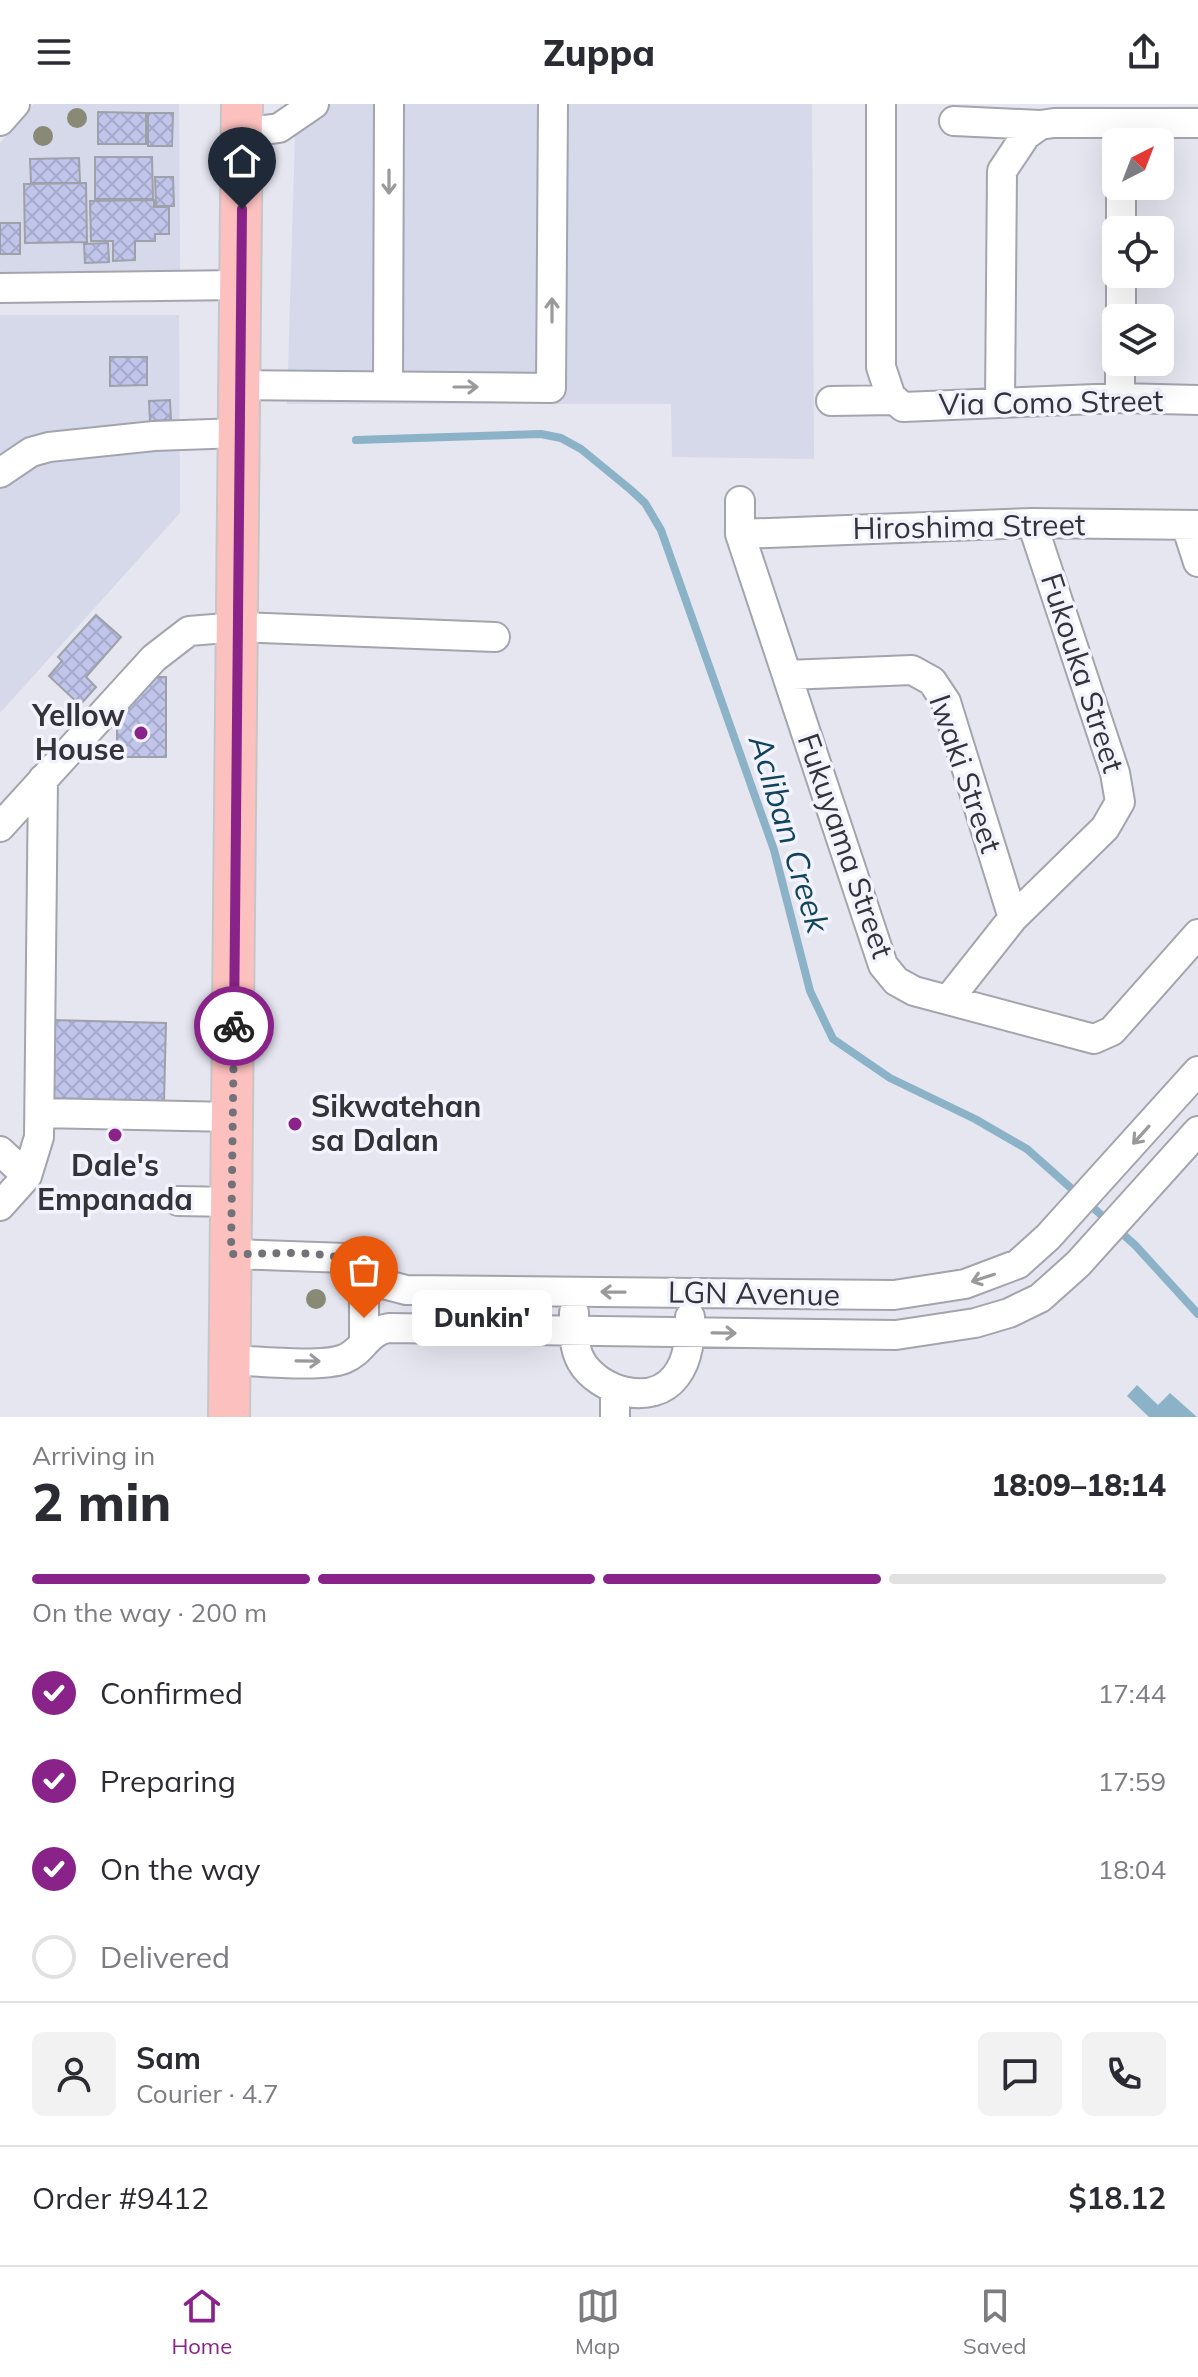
<!DOCTYPE html>
<meta charset="utf-8">
<style>
body{margin:0;font-family:Mulish,sans-serif;background:#f2f2f3;color:#2b2b33;height:100vh;display:flex;flex-direction:column;font-size:30px;white-space:nowrap}
*{box-sizing:border-box;margin:0}
p{font-size:26px;color:#7c7c81}
.icon{flex:none;width:44px;height:44px;fill:none;stroke:currentColor;stroke-width:2;stroke-linecap:round;stroke-linejoin:round}
.map{position:relative;height:1313px;overflow:hidden}
.side{display:flex;flex-direction:column;background:#fff;flex:1}
.side>*{flex:none}
.needle{width:52px;rotate:42deg}
.buttons{position:absolute;left:1102px;top:24px;display:grid;gap:16px}
.buttons a{display:grid;place-items:center;width:72px;height:72px;border-radius:12px;background:#fff;box-shadow:0 8px 32px #0002;font-size:40px}
.pin{position:absolute;display:grid;place-items:center;width:68px;height:68px;color:#fff;margin:-82px -34px;border-radius:50% 50% 50% 0;rotate:-45deg;box-shadow:0 0 8px #0007}
.pin .icon{rotate:45deg}
.courier{position:absolute;display:grid;place-items:center;width:80px;height:80px;margin:-40px;border:6px solid #8a2389;border-radius:50%;background:#fff;color:#222;box-shadow:0 2px 10px #0007}
.bubble{position:absolute;height:56px;border-radius:12px;background:#fff;box-shadow:0 8px 32px #0002;font-size:26px;font-weight:800;line-height:56px;text-align:center}
.headline em{font-style:normal;font-weight:800}
.headline div{display:flex;flex-direction:column-reverse}
.headline{display:flex;align-items:center;justify-content:space-between;height:136px;padding:0 32px}
h1{font-size:52px;font-weight:800;line-height:60px}
.bar{display:grid;grid-template-columns:repeat(4,1fr);gap:12px 8px;align-content:center;height:96px;padding:0 32px}
.bar i{height:10px;border-radius:6px;background:#e1e1e2}
.bar .active{background:#8a2389}
.bar p{grid-column:span 4}
.line{display:flex;align-items:center;gap:20px;padding:0 32px;border-top:2px solid #e1e1e2}
.line div{flex:1}
.round{display:grid;place-items:center;flex:none;width:84px;height:84px;border-radius:12px;background:#f2f2f3}
ol{padding:0 32px;list-style:none}
li{display:flex;align-items:center;gap:24px;height:88px}
li p{margin-inline-start:auto}
li .icon{padding:8px;border-radius:50%;background:#8a2389;color:#fff;stroke-width:4}
li:last-child{color:#7c7c81}
li i{width:44px;height:44px;border:4px solid #e1e1e2;border-radius:50%}
header{display:flex;justify-content:space-between;align-items:center;height:104px;padding:0 32px;background:#fff;font-size:36px;font-weight:800}
.tabs{display:flex;justify-content:space-around;align-items:center;height:112px;border-top:2px solid #e1e1e2;background:#fff;font-size:22px;color:#7c7c81}
.tabs a{display:grid;justify-items:center;gap:4px}
.tabs .active{color:#8a2389}
.map>svg:first-child{display:block}
</style>
<header><svg class="icon" aria-label="menu" viewBox="0 0 24 24"><path d="M4 6h16M4 12h16M4 18h16"/></svg>Zuppa<svg class="icon" aria-label="share" viewBox="0 0 24 24"><path d="M12 15V3M7 8l5-5 5 5M5 13v7h14v-7"/></svg></header>
<div class="map">
<svg width="1198" height="1313" viewBox="0 0 1198 1313">
<defs>
<pattern id="building-cross-hatch" width="8" height="8" patternUnits="userSpaceOnUse" patternTransform="scale(2)"><rect width="8" height="8" fill="#c1c5eb"/><path d="M0 0l8 8M0 8l8-8" fill="none" stroke="#a6aaca"/></pattern>
</defs>
<rect width="100%" height="100%" fill="#e5e6f0"/>
<path fill="#d6d9ea" d="M34 0H179L180 166 0 168V39Z
M296 0H812L814 355 672 353 671 300H287Z
M0 211H179L180 409 0 609Z"/>
<path fill="#8bb2c7" d="M1137 1281 1158 1301 1170 1289 1197 1313H1149L1127 1292Z"/>
<g fill="none" stroke-linecap="round" stroke-linejoin="round">
<path stroke="#8bb2c7" stroke-width="8" d="M356 336 541 330 561 334 581 345 631 386 645 399 661 426 774 746 810 887 833 935 890 974 975 1015 1027 1045 1135 1141 1198 1210"/>
</g>
<path fill="url(#building-cross-hatch)" stroke="#9fa1aa" stroke-width="2" d="M98 8 146 9V40H98Z
M148 9H173L172 42H148Z
M95 53H152L153 95H95Z
M79 54 80 79H31L30 55Z
M155 73H173L174 102H156Z
M86 79 87 138 25 139 24 80Z
M154 96V103H169V130H155V137H135V156L113 157V137H91L90 97Z
M0 119H20V150H0Z
M108 139 109 158 85 159 84 140Z
M110 253H147V281L110 282Z
M170 296 171 316 150 317 149 297Z
M96 511 121 533 86 573 96 583 80 601 49 572 62 557 58 553Z
M148 573H166V653H117V605Z
M52 916 166 919 164 998 50 994Z"/>
<g fill="none" stroke-linecap="round" stroke-linejoin="round">
<defs>
<path id="minor" d="M881 0V263L891 293 903 303 1120 294 1198 296
M0 17 15 0
M954 17 1040 21
M242 29 279 24 314 0
M1121 126V82
M0 184 242 181
M1121 214V170
M241 281 551 284 553 0
M388 282 389 0
M1120 294V258
M831 297 895 296
M1000 297 1002 67 1026 31 1040 21 1054 19H1198
M0 369 31 348 49 343 154 332 240 329
M740 397V430L883 861 896 877 914 887 1094 935 1112 927 1198 830
M1186 421 1198 458
M740 430 1032 419 1198 421
M787 571 912 566 932 577 946 598 1013 814
M0 723 154 554 189 527 238 523 495 533
M948 896 1013 814 1105 724 1120 698 1115 669 1032 419
M40 1009 233 1013
M0 1047 27 1072
M178 1097 232 1098
M0 1102 27 1072 39 1033 43 675
M231 1150 346 1154 387 1181 406 1186 894 1191 965 1180 1018 1160 1048 1133 1198 967
M574 1209C574 1225 573 1242 581 1257 598 1287 652 1304 676 1272 689 1255 690 1233 690 1213
M364 1239V1165
M230 1256C257 1257 321 1264 344 1255 363 1248 367 1227 389 1224L896 1231 975 1219 1009 1209 1040 1194 1078 1160 1198 1027
M615 1286V1313"/>
<path id="highway" d="M229 1313 242 0"/>
</defs>
<use href="#minor" stroke="#a3a4ad" stroke-width="32"/>
<use href="#highway" stroke="#c6c6c7" stroke-width="44"/>
<use href="#minor" stroke="#fff" stroke-width="28"/>
<use href="#highway" stroke="#fcc1bf" stroke-width="40"/>
</g>
<g fill="#898a75">
<circle cx="77" cy="14" r="10"/>
<circle cx="43" cy="32" r="10"/>
<circle cx="316" cy="1195" r="10"/>
</g>
<defs><path id="oneway-shaft" d="M-6 0H5M1.5-3L5.5 0L1.5 3" fill="none" stroke-width="1.6" stroke-linecap="round" stroke-linejoin="round" transform="scale(2)"/></defs>
<g stroke="#9a9a9c">
<use href="#oneway-shaft" transform="translate(389 78) rotate(90)"/>
<use href="#oneway-shaft" transform="translate(552 206) rotate(-90)"/>
<use href="#oneway-shaft" transform="translate(466 283)"/>
<use href="#oneway-shaft" transform="translate(1141 1031) rotate(132)"/>
<use href="#oneway-shaft" transform="translate(983 1174) rotate(162)"/>
<use href="#oneway-shaft" transform="translate(613 1188) rotate(-179)"/>
<use href="#oneway-shaft" transform="translate(724 1229) rotate(1)"/>
<use href="#oneway-shaft" transform="translate(308 1257) rotate(1)"/>
</g>
<g fill="none" stroke-linecap="round" stroke-linejoin="round">
<path stroke="#727278" stroke-width="8" stroke-dasharray="0 14.4" d="M234 922 231 1150C269 1151 335 1142 364 1165V1214"/>
<path stroke="#8a2389" stroke-width="10" d="M234 922 242 105"/>
</g>
<g fill="#8a2389" stroke="#f2f3fe" stroke-width="3">
<circle cx="141" cy="629" r="8"/>
<circle cx="295" cy="1020" r="8"/>
<circle cx="115" cy="1031" r="8"/>
</g>
<g text-anchor="middle" stroke-width="7" stroke-linejoin="round" paint-order="stroke">
<g font-size="30" fill="#343438" stroke="#f2f3fe">
<text transform="translate(1051 299) rotate(-1)" y="10">Via Como Street</text>
<text transform="translate(969 423) rotate(-1)" y="10">Hiroshima Street</text>
<text transform="translate(1082 569) rotate(72)" y="10">Fukouka Street</text>
<text transform="translate(965 670) rotate(71)" y="10">Iwaki Street</text>
<text transform="translate(845 742) rotate(71)" y="10">Fukuyama Street</text>
<text transform="translate(754 1190) rotate(1)" y="10">LGN Avenue</text>
</g>
<g font-size="30" font-weight="bold" fill="#343438" stroke="#f2f3fe" text-anchor="end">
<text x="125" y="622">Yellow<tspan x="125" dy="34">House</tspan></text>
<text x="311" y="1013" text-anchor="start">Sikwatehan<tspan x="311" dy="34">sa Dalan</tspan></text>
<text x="115" y="1072" text-anchor="middle">Dale's<tspan x="115" dy="34">Empanada</tspan></text>
</g>
<g font-size="32" font-style="italic" fill="#10445b" stroke="#f2f3fe">
<text transform="translate(789 730) rotate(73)" y="11">Acliban Creek</text>
</g>
</g>
</svg>
<div class="buttons">
<a><svg class="needle" viewBox="-14 -14 28 28"><path d="M0-13l5 13h-10z" fill="#e53935"/><path d="M0 13l5-13h-10z" fill="#7c7c81"/></svg></a>
<a><svg class="icon" aria-label="locate" viewBox="0 0 24 24"><circle cx="12" cy="12" r="6"/><path d="M12 2v4M12 18v4M2 12h4M18 12h4"/></svg></a>
<a><svg class="icon" aria-label="layers" viewBox="0 0 24 24"><path d="M12 4l9 5-9 5-9-5zM3 14l9 5 9-5"/></svg></a>
</div>
<div class="pin" style="left:364px;top:1214px;background:#ea580c"><svg class="icon" aria-label="bag" viewBox="0 0 24 24"><path d="M5 8h14l-1 12H6zM9 8a3 3 0 0 1 6 0"/></svg></div>
<div class="pin" style="left:242px;top:105px;background:#1f2937"><svg class="icon" aria-label="home" viewBox="0 0 24 24"><path d="M3 11l9-7 9 7M6 9v11h12V9"/></svg></div>
<div class="courier" style="left:234px;top:922px"><svg class="icon" aria-label="bike" viewBox="0 0 24 24"><circle cx="6" cy="16" r="4"/><circle cx="18" cy="16" r="4"/><path d="M6 16l4-8h5l3 8M10 8l3 8H6M13 5h3"/></svg></div>
<div class="bubble" style="left:412px;top:1186px;width:140px">Dunkin'</div>
</div>
<section class="side">
<div class="headline"><div><h1>2 min</h1><p>Arriving in</p></div><em>18:09–18:14</em></div>
<div class="bar"><i class="active"></i><i class="active"></i><i class="active"></i><i></i><p>On the way · 200 m</p></div>
<ol>
<li><svg class="icon" aria-label="check" viewBox="0 0 24 24"><path d="M5 12l5 5 9-10"/></svg>Confirmed<p>17:44</p></li>
<li><svg class="icon" aria-label="check" viewBox="0 0 24 24"><path d="M5 12l5 5 9-10"/></svg>Preparing<p>17:59</p></li>
<li><svg class="icon" aria-label="check" viewBox="0 0 24 24"><path d="M5 12l5 5 9-10"/></svg>On the way<p>18:04</p></li>
<li><i></i>Delivered</li>
</ol>
<div class="line" style="height:144px"><a class="round"><svg class="icon" aria-label="person" viewBox="0 0 24 24"><circle cx="12" cy="8" r="4"/><path d="M4 21q1-7 8-7t8 7"/></svg></a><div><b>Sam</b><p>Courier · 4.7</p></div><a class="round"><svg class="icon" aria-label="chat" viewBox="0 0 24 24"><path d="M4 5h16v11H9l-5 4z"/></svg></a><a class="round"><svg class="icon" aria-label="phone" viewBox="0 0 24 24"><path d="M5 4h4l2 5-3 2q2 4 5 5l2-3 5 2v4C11 20 4 13 5 4z"/></svg></a></div>
<div class="line" style="height:104px"><div>Order #9412</div><b>$18.12</b></div>
</section>
<nav class="tabs">
<a class="active"><svg class="icon" aria-label="home" viewBox="0 0 24 24"><path d="M3 11l9-7 9 7M6 9v11h12V9"/></svg>Home</a>
<a><svg class="icon" aria-label="map" viewBox="0 0 24 24"><path d="M3 6l6-2 6 2 6-2v14l-6 2-6-2-6 2zM9 4v14M15 6v14"/></svg>Map</a>
<a><svg class="icon" aria-label="saved" viewBox="0 0 24 24"><path d="M7 4h10v16l-5-4-5 4z"/></svg>Saved</a>
</nav>
